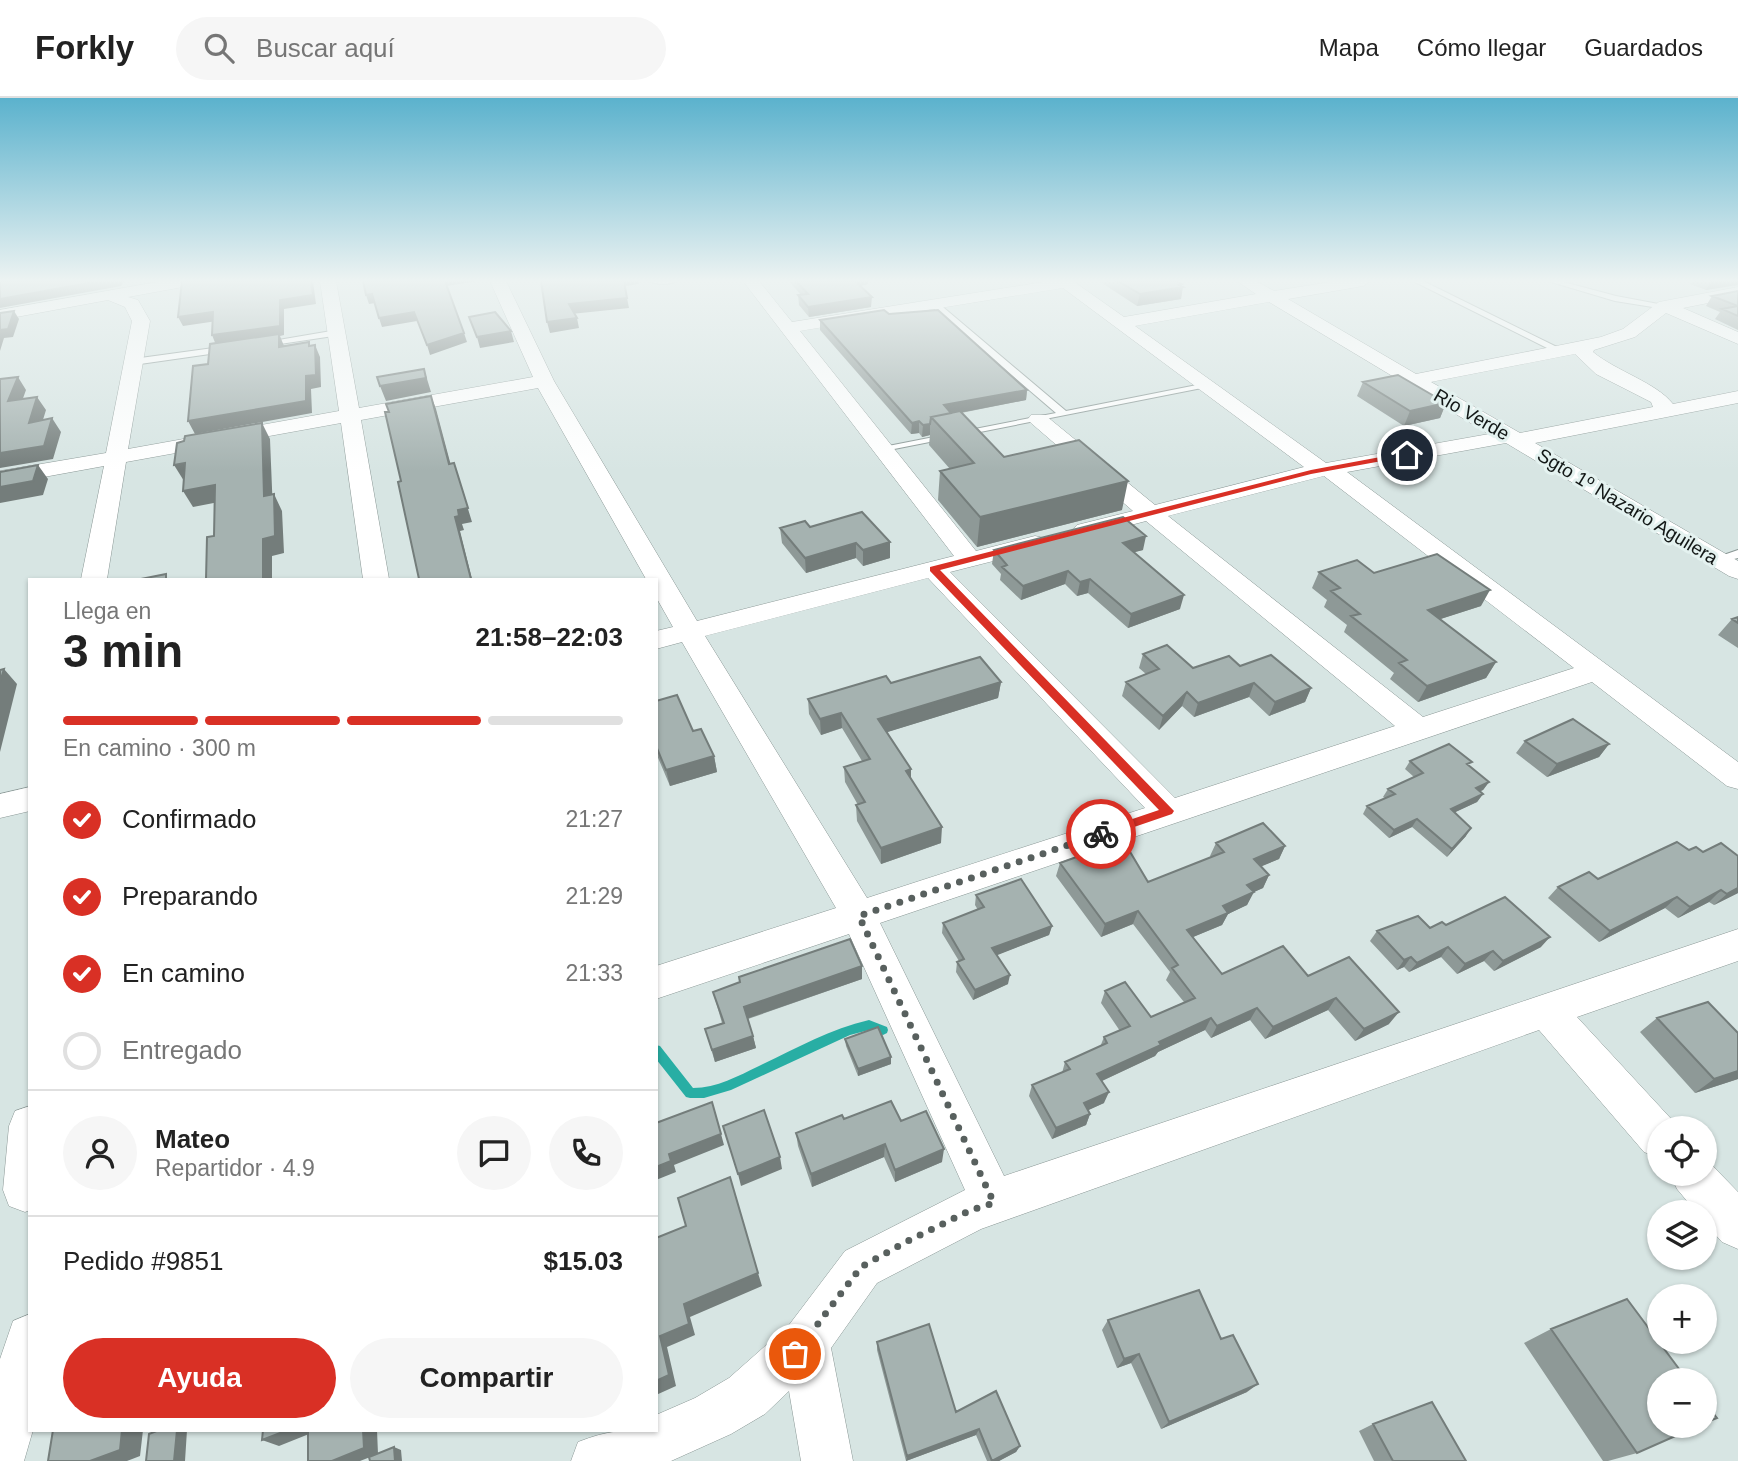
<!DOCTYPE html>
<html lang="es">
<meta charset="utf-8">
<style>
body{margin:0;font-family:Arial,sans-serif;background:#f6f6f6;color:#222;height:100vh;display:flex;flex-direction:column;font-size:26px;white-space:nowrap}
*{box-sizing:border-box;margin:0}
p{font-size:23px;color:#767676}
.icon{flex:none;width:38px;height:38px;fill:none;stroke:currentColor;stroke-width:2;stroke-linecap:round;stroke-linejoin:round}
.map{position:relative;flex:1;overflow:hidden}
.side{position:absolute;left:28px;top:480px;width:630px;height:854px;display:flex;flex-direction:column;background:#fff;border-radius:0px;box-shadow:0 2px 5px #0004}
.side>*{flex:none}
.controls{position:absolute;left:1647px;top:1018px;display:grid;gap:14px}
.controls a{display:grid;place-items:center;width:70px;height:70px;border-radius:50%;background:#fff;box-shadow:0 2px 5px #0004;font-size:35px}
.pin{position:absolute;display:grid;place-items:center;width:60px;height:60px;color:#fff;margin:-30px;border:4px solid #fff;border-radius:50%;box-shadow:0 2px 7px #0007}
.courier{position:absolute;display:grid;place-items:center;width:70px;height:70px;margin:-35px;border:5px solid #d93025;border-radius:50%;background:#fff;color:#222;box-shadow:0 2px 9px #0007}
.summary em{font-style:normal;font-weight:700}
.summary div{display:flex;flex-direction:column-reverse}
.summary{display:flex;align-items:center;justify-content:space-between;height:119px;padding:0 35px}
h1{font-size:46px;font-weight:700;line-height:52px}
.bar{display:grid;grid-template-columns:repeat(4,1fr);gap:10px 7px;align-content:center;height:84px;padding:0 35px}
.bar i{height:9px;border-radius:5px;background:#e0e0e0}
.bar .on{background:#d93025}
.bar p{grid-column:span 4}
.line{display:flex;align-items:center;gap:18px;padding:0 35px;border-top:2px solid #e0e0e0}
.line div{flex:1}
.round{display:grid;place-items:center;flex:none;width:74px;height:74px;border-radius:37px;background:#f6f6f6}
ol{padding:0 35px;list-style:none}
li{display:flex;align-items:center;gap:21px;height:77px}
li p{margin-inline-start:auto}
li .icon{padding:7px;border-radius:50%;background:#d93025;color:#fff;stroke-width:4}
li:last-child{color:#767676}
li i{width:38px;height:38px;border:4px solid #e0e0e0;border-radius:50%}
.cta{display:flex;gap:14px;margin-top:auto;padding:14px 35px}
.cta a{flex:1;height:80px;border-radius:42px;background:#d93025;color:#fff;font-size:28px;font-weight:700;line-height:80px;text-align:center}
.cta a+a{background:#f6f6f6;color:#222}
header{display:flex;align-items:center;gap:42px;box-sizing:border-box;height:98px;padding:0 35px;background:#fff;border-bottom:2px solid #e0e0e0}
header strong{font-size:33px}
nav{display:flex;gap:38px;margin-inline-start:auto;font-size:24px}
.search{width:490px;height:63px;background:#f6f6f6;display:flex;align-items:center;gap:18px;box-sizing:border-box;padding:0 24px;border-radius:38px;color:#767676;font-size:26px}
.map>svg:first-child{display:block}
</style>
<header>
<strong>Forkly</strong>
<div class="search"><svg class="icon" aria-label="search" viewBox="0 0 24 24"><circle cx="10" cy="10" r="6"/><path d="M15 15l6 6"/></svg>Buscar aquí</div>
<nav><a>Mapa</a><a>Cómo llegar</a><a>Guardados</a></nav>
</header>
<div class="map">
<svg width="1738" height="1363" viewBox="0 0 1738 1363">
<rect width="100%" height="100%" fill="#d7e5e3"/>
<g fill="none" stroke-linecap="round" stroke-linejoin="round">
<path fill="#28aea4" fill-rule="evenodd" d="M869 922 887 929 888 932 887 935 883 937 869 932 850 937 731 992 704 1000H690L686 999 656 961V947L660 948 693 990C717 990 738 978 759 968 795 951 830 931 869 922Z"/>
<defs>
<path id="lane" d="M650 183H676C670 187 656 187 650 183Z
M1413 183H1423L1565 253 1557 255Z
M1548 183H1560L1616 198 1669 208 1665 211 1615 203Z
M931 204H937L1066 313 1207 285 1212 288 879 354V350L883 349 1056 315 931 208Z
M337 232 340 233V237L260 249 255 246Z
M228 248 233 251 231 253 133 267 128 264 133 261Z
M1738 452V460L1718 465 1712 461Z"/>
<path id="street" d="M163 183H196L188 188 128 199 138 202 150 223 128 351 339 313 320 183H336L359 310 533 279 490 183H506L554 283 697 523 954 458 743 183H759L792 224 1050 183H1073L1124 219 1256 196 1237 183H1256L1274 193 1337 183H1371L1363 188 1288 201 1416 276 1601 239 1623 231 1659 204 1738 189V199L1683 210 1738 234V246L1666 215 1635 239 1594 252 1593 254C1616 273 1657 285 1673 306L1738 293V305L1535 345 1738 463V481L1729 478 1506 345 1347 374 1738 664V691L1727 688 1592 584 880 825 1004 1078 1738 831V863L1577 919 1674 1024 1677 1031H1659V1060L1644 1054 1539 932 981 1131 877 1185 831 1250 853 1363H801L789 1293 765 1316 731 1336 671 1363H571L578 1344C609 1332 623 1332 656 1332V1317L695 1300 729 1280 789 1227 845 1153 965 1092 849 836 656 901V868L836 810 682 544 656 551V533L673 529 656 499V481H646L538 290 361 322 389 481H363L341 325 126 364 107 481H81L104 368 0 387V373L106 355 132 223 125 209 108 202 0 222V212ZM1063 190 1304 369 1155 407 1045 317H1031L1028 321 1031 325 1133 413 1077 427 1073 432 1077 437 1085 439 1146 423 1395 628 1175 700 950 474 1044 450 1047 445 1044 440 1035 438 976 453 800 233ZM1269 204 1489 336 1326 365 1135 228ZM1575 256 1596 276 1651 304 1653 309 1520 335 1431 284ZM1324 378 1574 570 1423 619 1168 418ZM928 480 1145 710 867 800 705 538Z
M30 689V713L0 720V696Z
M30 1008V1112L25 1114 9 1108 3 1092 9 1028 15 1013Z
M1704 1059 1738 1094V1151L1722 1144 1704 1124V1115H1697L1677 1091 1670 1076H1704Z
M30 1216V1332H33L24 1363H0V1261L13 1223Z"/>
</defs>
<use href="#lane" stroke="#8a9795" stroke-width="2"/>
<use href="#street" stroke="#8a9795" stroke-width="1"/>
<use href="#lane" fill="#fff" fill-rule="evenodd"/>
<use href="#street" fill="#fff" fill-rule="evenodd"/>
</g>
<path fill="#8e9997" d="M789 183H868V186L861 188 871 209 809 219 799 207 798 197H801Z
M1099 183H1176L1182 186 1181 201 1137 208Z
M1692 183H1738L1706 192 1690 186Z
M1738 193V232L1715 221 1720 214 1706 208 1712 198Z
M889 216 1027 292 1026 302 961 315 1004 359 1122 412 977 449 938 402 940 373 950 371 929 347 930 337 922 339 919 335 911 336 820 232V222Z
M1363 284 1446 305 1440 320 1404 328 1357 298Z
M810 429 890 444V460L863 468 856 460 806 475 782 445 780 430Z
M994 452H1143L1134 454 1180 511 1128 530 1088 495 1077 498 1065 486 1021 502 1000 482 1001 476 992 466Z
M1319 474 1374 475 1481 508 1440 521 1496 564 1486 580 1418 604 1390 581 1394 575 1344 534 1347 527 1324 509 1327 502 1312 490Z
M1738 519V550L1718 537 1732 521Z
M1143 556 1193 570 1240 568 1311 590 1305 604 1269 618 1249 599 1194 619 1182 608 1159 632 1122 598 1126 584 1146 576 1139 570Z
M1001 584 998 600 887 634 911 671V681L941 745 881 766 857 723 856 707H858L845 684 844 669 862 663 842 630 821 637 809 616 808 601 891 585Z
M656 603 693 633 714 658 717 674 670 688 656 655Z
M1525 643 1609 646 1599 659 1547 679 1516 655Z
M1410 663 1469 668 1489 684 1483 692 1480 693 1483 696 1477 704 1455 714 1466 738 1447 759 1412 729 1389 740 1363 716 1367 708 1385 700 1383 699 1388 691 1414 679 1405 671Z
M1677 744 1738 795 1714 807 1709 804 1678 820 1665 810 1599 844 1548 800 1558 789 1598 781Z
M1216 745 1285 748 1279 761 1261 768 1269 777 1263 790 1253 794 1247 807 1228 816 1222 827 1193 839 1222 876 1308 878 1389 926 1355 943 1328 912 1265 941 1250 922 1211 940 1205 932 1158 954 1155 958 1102 983 1104 1005 1088 1012 1090 1016 1086 1027 1052 1041 1029 998 1032 987 1062 975 1065 964 1100 949 1104 939 1120 933 1101 905 1105 893 1151 919 1184 904 1166 882 1170 874 1133 826 1101 839 1056 778 1060 765 1148 784 1211 759 1210 758Z
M976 797 1052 828 1049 837 996 857 1008 886 973 902 956 874 957 864 959 863 942 835 943 825 978 812 975 807Z
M1446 827 1541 849 1494 873 1484 863 1457 876 1441 859 1409 874 1404 869 1397 872 1370 843 1377 833 1430 830Z
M862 868V881L748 921 753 938 756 950 715 964 705 931 722 925 713 894 740 884 739 879Z
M1657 920 1738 981 1695 995 1640 934Z
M845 941 891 966 858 978 846 948Z
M844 1021 901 1023 942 1064 895 1084 884 1059 812 1089 798 1048 796 1035Z
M1108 1222 1221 1241 1247 1294 1161 1331 1131 1265 1117 1270 1102 1232Z
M1551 1231 1637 1355 1608 1363H1603L1524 1245Z
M877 1244 956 1314 1020 1348 1016 1354 999 1363H987L976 1337 906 1363 877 1252Z
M1373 1326 1466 1363H1374L1359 1333Z"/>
<path fill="#747d7b" d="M100 183H125L121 188 0 210V201Z
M311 183H313L316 206 284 211V237L280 238 284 248V261L216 247 212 237 280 202Z
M444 183H479L446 188Z
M624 183H639V186L625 188Z
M853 183H868V186L853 189Z
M1712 183H1738V187L1706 192Z
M1182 186 1181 190 1183 189 1181 201 1137 208 1140 196Z
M372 196 375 205 369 206 366 197Z
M872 199 871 209 809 219 808 209Z
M627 200 629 210 571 216 569 206Z
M14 213 19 221 13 239 4 240 0 253V232Z
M213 214 217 223 183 228 178 219Z
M414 214 417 223 382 229 379 220Z
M577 220 579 230 550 235 547 224Z
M511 233 514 244 480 250 477 239Z
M464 235 467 244 430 257 427 247Z
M315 247 320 259 321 289 311 291 312 315 195 336 188 323 306 278Z
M424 271 431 294 386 303 380 288Z
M18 279 26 292 17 317 8 303Z
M1027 292 1026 302 943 318 944 307Z
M431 298 436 311 454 379 449 366Z
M37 299 46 312 38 338 29 325Z
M1446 305 1440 320 1404 328 1410 313Z
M52 320 61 334 53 361 0 370V355Z
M919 323V335L911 336 912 325Z
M262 325 270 341 273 415 264 398Z
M930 326V337L922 339 923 327Z
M185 365 184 383 174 367Z
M454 365 472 424 462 426 464 432 460 433 472 481H471L455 419 458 412Z
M38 367 48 381 43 397 0 405V389Z
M1128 383 1122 412 977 449 980 419Z
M215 387 224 403 193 409 183 393Z
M274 396 282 413 284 455 272 458V481H263V441Z
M1146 438 1143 452 1120 458 1123 445Z
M890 444V460L863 468V452Z
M856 445V460L806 475 805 460Z
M1068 473 1065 486 1021 502 1023 488Z
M1090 481 1088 495 1077 498 1080 484Z
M1490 492 1481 508 1419 528 1428 512Z
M1184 497 1180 511 1128 530 1131 516Z
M1496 564 1486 580 1418 604 1427 588Z
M4 571 17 586 0 654V584Z
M1001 584 998 600 878 637V621Z
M1254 585 1249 599 1194 619 1198 605Z
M1311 590 1305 604 1269 618 1275 604Z
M1187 594 1182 608 1159 632 1163 618Z
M841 615 842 630 821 637 820 621Z
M1609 646 1599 659 1547 679 1557 666Z
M714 658 717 674 670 688 666 672Z
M911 671V687L906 673Z
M1489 684 1483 692 1470 698 1476 690Z
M1483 696 1477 704 1445 719 1451 711Z
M1417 721 1412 729 1389 740 1394 732Z
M942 729 941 745 881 766V750Z
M1471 730 1466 738 1447 759 1452 751Z
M1285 748 1279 761 1248 774 1254 761Z
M1269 777 1263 790 1241 800 1247 787Z
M1738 790V795L1714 807 1727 796Z
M1721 792 1709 804 1678 820 1690 809Z
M1254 794 1247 807 1228 816 1222 827 1181 844 1187 832 1223 808Z
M1677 799 1665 810 1599 844 1610 833Z
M1138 813 1133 826 1101 839 1105 826Z
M1052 828 1049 837 990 860 992 850Z
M1550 839 1541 849 1494 873 1503 863Z
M1448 849 1441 859 1409 874 1417 865Z
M1493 853 1484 863 1457 876 1465 866Z
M1411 859 1404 869 1397 872 1404 862Z
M862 868V881L746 921 744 909Z
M1010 877 1008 886 973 902 975 892Z
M1336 900 1328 912 1265 941 1273 929Z
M1257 910 1250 922 1211 940 1217 928Z
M1399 914 1389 926 1355 943 1364 931Z
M1211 920 1205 932 1158 954 1155 958 1093 987 1097 976 1159 944Z
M753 938 756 950 715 964 712 952Z
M891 959V966L858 978V971Z
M1738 973V981L1695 995 1714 981Z
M1109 994 1104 1005 1080 1016 1084 1005Z
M1090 1016 1086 1027 1052 1041 1056 1030Z
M721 1036 724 1047 674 1067 676 1074 656 1082V1069L669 1056Z
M885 1046 884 1059 812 1089 811 1076Z
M944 1051 942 1064 895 1084V1072Z
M780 1059 782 1071 741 1088 738 1076Z
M758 1175 762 1188 690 1219 695 1237 667 1249 676 1288 656 1297V1283L660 1238 684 1206Z
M1139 1256 1131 1265 1117 1270 1124 1261Z
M1258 1286 1247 1294 1161 1331 1169 1324Z
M979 1331 976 1337 906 1363 907 1358Z
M122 1332H143L140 1358 127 1363H90Z
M177 1332H187L185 1363H174Z
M288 1332H319L279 1348 262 1342Z
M363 1332H377L378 1356 360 1363H332Z
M1020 1348 1016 1354 999 1363H992Z
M394 1349 401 1352 402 1363H395Z"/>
<path fill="#a5b2b0" stroke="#747d7b" stroke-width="2" d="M0 183H100L0 201Z
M182 183H311L313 197 280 202V228L212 237 213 214 178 219Z
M363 183H445L464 235 427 247 414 214 379 220 372 196 366 197Z
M541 183H624L627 200 569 206 577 220 547 224Z
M796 183H855L872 199 808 209 798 197 808 196Z
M1118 183H1176L1182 186 1179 187 1183 189 1140 196Z
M1738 193V218L1722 211 1738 208 1712 198Z
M884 212 889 216 938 212 1027 292 944 307 951 315 931 319 930 326 923 327 919 323 912 325 820 222Z
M14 213 8 231 0 232V215Z
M495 214 511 233 477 239 469 219Z
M279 236V249L309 244V248L315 247 316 277 306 278V303L188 323 193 268 208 266 210 246Z
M424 271 426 280 380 288 377 279Z
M1398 277 1446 305 1410 313 1363 284Z
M18 279 8 303 37 299 29 325 52 320 44 348 0 355V281Z
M431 298 449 366 454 365 468 410 458 412 459 418 455 419 471 481H419L398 384 401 383 385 314H389L386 306Z
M960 313 1004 359 1079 342 1128 383 980 419 940 373 974 365 931 319Z
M262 325 264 398 274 396 275 438 263 441V481H206L207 439 214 438 215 387 183 393 185 365 174 367 177 345 184 343 185 338Z
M38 367 33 383 0 389V374Z
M862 414 890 444 863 452 856 445 805 460 780 430 805 423 810 429Z
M1123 419 1146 438 1123 445 1184 497 1131 516 1090 481 1080 484 1068 473 1023 488 1002 469 1007 467 994 452Z
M1437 456 1490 492 1428 512 1496 564 1427 588 1399 565 1407 562 1351 518 1360 516 1331 493 1340 490 1319 474 1357 462 1374 475Z
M166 476V481H141Z
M1738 519V525L1732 521Z
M1167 547 1193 570 1229 558 1240 568 1271 557 1311 590 1275 604 1254 585 1198 605 1187 594 1163 618 1126 584 1159 571 1143 556Z
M980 559 1001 584 878 621 911 671 906 673 942 729 881 750 856 707 865 704 844 669 870 661 841 615 820 621 808 601 886 578 891 585Z
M4 571 0 584V572Z
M677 597 693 633 701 631 714 658 666 672 656 648V603Z
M1573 621 1609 646 1557 666 1525 643Z
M1449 646 1472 664 1467 666 1489 684 1476 690 1483 696 1451 711 1471 730 1452 751 1417 721 1394 732 1367 708 1395 696 1388 691 1423 675 1410 663Z
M1263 725 1285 748 1254 761 1269 777 1247 787 1254 794 1223 808 1228 815 1187 832 1222 876 1283 848 1308 878 1349 859 1399 914 1364 931 1336 900 1273 929 1257 910 1217 928 1211 920 1159 944 1161 947 1097 976 1109 994 1084 1005 1090 1016 1056 1030 1032 987 1070 971 1065 964 1107 945 1104 939 1130 928 1105 893 1125 884 1151 919 1195 900 1172 870 1178 867 1138 813 1105 826 1060 765 1123 742 1148 784 1224 754 1216 745Z
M1677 744 1689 752 1696 749 1703 754 1721 745 1738 758V790L1727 796 1721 792 1690 809 1677 799 1610 833 1558 789 1589 774 1598 781Z
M1021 781 1052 828 992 850 1010 877 975 892 957 864 964 861 943 825 984 809 976 797Z
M1505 799 1550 839 1503 863 1493 853 1465 866 1448 849 1417 865 1411 859 1404 862 1377 833 1418 818 1430 830 1442 824 1446 827Z
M850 841 862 868 744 909 753 938 712 952 705 931 724 925 713 894 740 884 739 879Z
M1708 904 1738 935V973L1714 981 1657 920Z
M878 929 891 959 858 971 845 941Z
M891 1003 901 1023 926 1013 944 1051 895 1072 885 1046 811 1076 796 1035 842 1017 844 1021Z
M712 1004 721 1036 669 1056 671 1063 656 1069V1025Z
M764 1012 780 1059 738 1076 723 1028Z
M730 1079 758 1175 684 1206 689 1226 660 1238 669 1277 656 1283V1140L686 1128 678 1100Z
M1199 1192 1221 1241 1233 1237 1258 1286 1169 1324 1139 1256 1124 1261 1108 1222Z
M1627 1201 1688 1283H1659V1328H1698L1637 1355 1551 1231Z
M929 1226 956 1314 996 1293 1020 1348 992 1363 979 1331 907 1358 877 1244Z
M1432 1304 1466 1363H1393L1373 1326Z
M1704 1304 1717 1320 1704 1325Z
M53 1332H122L120 1352 90 1363H48Z
M159 1332H177L174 1363H146L149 1336Z
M263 1332H288L262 1342Z
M308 1332H363L364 1350 332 1363H308Z
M394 1349 395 1363H370L369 1359Z"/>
<linearGradient id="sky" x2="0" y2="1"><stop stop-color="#5bb2cd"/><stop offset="0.49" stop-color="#edf3f2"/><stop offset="1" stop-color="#edf3f2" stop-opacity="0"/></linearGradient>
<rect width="1738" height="373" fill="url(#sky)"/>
<path fill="#d93025" d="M1407 354 1409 358 1311 376 940 472 1174 713 1172 716 1105 739H1097V733L1159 712 930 473V469L1311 372Z"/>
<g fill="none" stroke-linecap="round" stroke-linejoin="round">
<path stroke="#58605e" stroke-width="7" stroke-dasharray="0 12.6" d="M795 1256 861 1169 906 1144 971 1112 994 1105 859 818 1101 736"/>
</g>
<g text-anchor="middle" stroke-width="6" stroke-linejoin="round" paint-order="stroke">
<g font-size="19" fill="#131817" stroke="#e4f2f0">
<text transform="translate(1472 316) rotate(30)" y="7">Rio Verde</text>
<text transform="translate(1628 408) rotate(31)" y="7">Sgto 1º Nazario Aguilera</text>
</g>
</g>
</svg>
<div class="controls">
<a><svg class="icon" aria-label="locate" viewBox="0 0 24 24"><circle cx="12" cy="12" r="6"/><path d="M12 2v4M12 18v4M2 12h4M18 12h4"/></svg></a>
<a><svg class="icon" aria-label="layers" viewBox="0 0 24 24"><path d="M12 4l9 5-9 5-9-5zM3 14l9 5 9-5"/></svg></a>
<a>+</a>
<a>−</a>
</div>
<div class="pin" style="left:795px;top:1256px;background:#ea580c"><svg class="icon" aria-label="bag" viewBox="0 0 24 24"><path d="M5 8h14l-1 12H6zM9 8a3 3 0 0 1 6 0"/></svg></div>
<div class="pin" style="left:1407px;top:357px;background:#1f2937"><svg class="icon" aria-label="home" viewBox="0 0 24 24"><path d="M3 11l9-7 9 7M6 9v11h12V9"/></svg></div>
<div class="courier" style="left:1101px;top:736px"><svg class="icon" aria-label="bike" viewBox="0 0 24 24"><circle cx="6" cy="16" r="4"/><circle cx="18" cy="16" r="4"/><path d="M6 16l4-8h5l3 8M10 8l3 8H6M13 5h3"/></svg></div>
<section class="side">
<div class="summary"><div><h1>3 min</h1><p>Llega en</p></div><em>21:58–22:03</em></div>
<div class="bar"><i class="on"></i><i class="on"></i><i class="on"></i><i></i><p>En camino · 300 m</p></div>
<ol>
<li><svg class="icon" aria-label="check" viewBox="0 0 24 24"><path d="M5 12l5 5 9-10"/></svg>Confirmado<p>21:27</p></li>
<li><svg class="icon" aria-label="check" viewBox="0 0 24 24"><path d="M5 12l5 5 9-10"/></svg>Preparando<p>21:29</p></li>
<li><svg class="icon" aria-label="check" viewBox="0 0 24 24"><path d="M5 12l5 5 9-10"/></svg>En camino<p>21:33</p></li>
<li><i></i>Entregado</li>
</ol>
<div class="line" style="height:126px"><a class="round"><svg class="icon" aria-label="person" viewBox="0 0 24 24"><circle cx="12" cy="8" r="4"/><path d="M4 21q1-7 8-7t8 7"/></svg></a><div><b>Mateo</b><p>Repartidor · 4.9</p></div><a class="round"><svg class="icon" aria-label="chat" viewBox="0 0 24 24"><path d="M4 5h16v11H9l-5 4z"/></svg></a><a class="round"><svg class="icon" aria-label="phone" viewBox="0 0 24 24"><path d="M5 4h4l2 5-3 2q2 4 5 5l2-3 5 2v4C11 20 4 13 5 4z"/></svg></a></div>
<div class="line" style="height:91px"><div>Pedido #9851</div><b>$15.03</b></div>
<div class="cta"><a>Ayuda</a><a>Compartir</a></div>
</section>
</div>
